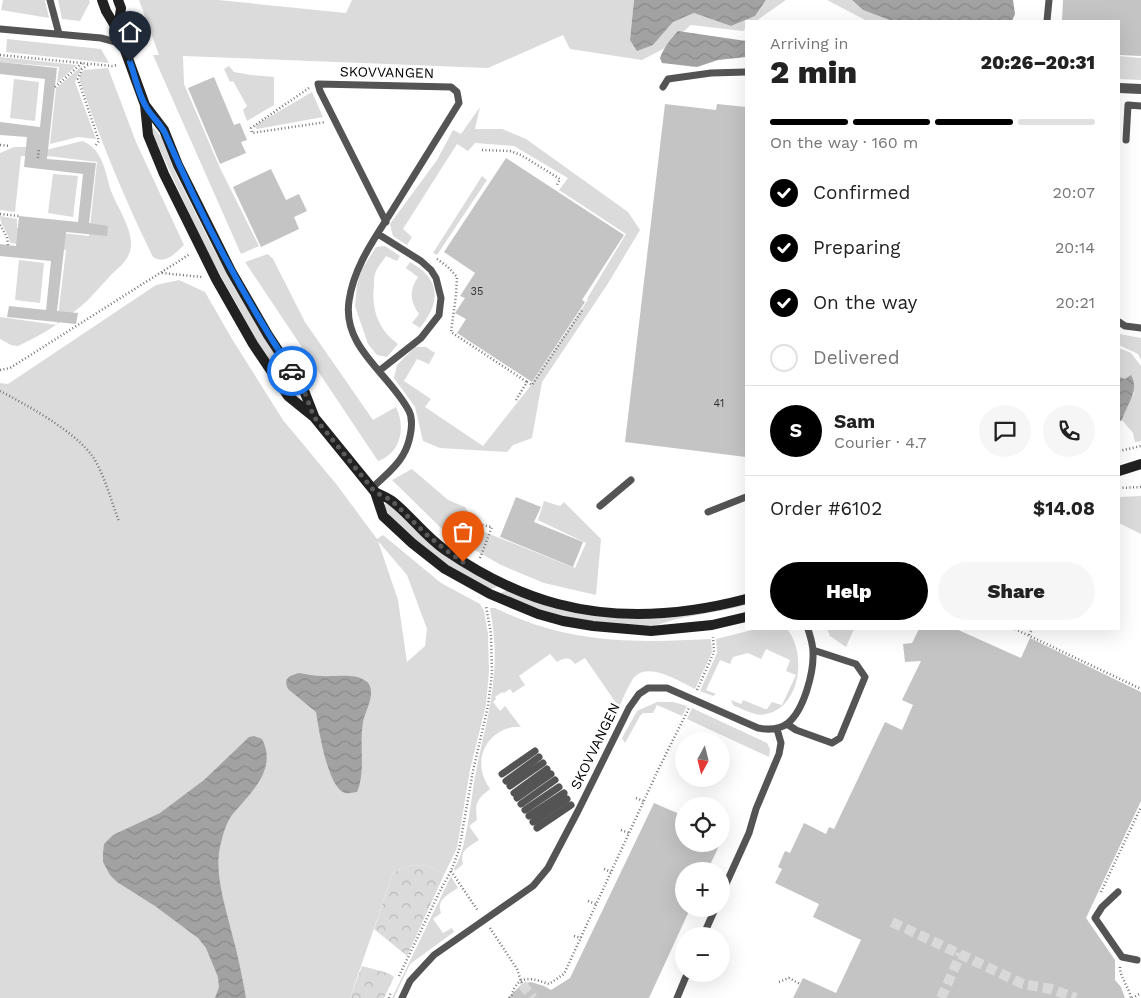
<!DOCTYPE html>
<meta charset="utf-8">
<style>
body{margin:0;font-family:"Work Sans",sans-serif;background:#f6f6f6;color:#222;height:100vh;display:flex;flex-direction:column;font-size:19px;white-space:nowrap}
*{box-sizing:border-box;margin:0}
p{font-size:16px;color:#767676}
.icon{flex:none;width:28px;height:28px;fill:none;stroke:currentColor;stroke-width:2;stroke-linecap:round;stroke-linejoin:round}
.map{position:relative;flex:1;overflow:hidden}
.side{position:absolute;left:745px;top:20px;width:375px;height:610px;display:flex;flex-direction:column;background:#fff;border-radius:0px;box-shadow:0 5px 20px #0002}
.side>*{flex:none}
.needle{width:32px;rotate:187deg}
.controls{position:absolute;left:675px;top:732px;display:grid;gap:10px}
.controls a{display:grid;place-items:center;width:55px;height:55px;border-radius:50%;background:#fff;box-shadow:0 5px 20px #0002;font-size:25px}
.pin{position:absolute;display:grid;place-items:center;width:42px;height:42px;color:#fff;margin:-51px -21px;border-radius:50% 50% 50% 0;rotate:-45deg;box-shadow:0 0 5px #0007}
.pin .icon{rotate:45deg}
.courier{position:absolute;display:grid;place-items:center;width:50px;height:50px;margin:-25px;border:4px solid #1a73e8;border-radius:50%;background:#fff;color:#222;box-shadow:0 1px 6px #0007}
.headline em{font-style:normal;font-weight:800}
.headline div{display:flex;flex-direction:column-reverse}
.headline{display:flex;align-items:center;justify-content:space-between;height:85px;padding:0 25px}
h1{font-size:32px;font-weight:800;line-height:38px}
.bar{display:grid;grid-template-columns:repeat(4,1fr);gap:8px 5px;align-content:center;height:60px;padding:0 25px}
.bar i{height:6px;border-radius:4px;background:#e0e0e0}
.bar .active{background:#000}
.bar p{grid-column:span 4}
.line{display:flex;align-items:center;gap:12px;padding:0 25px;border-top:1px solid #e0e0e0}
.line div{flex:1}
.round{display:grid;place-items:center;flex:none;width:52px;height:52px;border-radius:26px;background:#f6f6f6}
ol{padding:0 25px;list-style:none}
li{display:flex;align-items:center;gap:15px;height:55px}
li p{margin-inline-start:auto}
li .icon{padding:5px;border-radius:50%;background:#000;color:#fff;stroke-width:4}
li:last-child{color:#767676}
li i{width:28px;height:28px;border:2px solid #e0e0e0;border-radius:50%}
.action{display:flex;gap:10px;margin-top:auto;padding:10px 25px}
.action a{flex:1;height:58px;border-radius:30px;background:#000;color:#fff;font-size:20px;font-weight:800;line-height:58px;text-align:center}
.action a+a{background:#f6f6f6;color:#222}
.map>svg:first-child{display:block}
</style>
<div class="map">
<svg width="1141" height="998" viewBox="0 0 1141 998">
<defs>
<pattern id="forest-crowns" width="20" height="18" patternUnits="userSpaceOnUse" patternTransform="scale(1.25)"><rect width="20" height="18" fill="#dbdbdb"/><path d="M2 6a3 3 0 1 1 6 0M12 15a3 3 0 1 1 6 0" fill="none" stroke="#bababa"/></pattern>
<pattern id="water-waves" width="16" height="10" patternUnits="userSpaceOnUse" patternTransform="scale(1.25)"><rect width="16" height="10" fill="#a2a2a2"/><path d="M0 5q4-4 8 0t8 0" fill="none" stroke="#8a8a8a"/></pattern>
</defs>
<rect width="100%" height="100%" fill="#fff"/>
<path fill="#dbdbdb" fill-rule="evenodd" d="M3 0H45L49 18 1 10Z
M58 0H89L90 2 80 21 62 19Z
M139 0H218L346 13 352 0H634L630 40 653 45 673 22 694 13 731 26 755 16 766 0H786L756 21H746V28L743 31 691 25 663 49 642 60 570 49 563 35 488 68 183 56 184 84 220 168 259 246 241 254 153 55H159Z
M827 0H852L863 10 892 21H867Z
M7 39 101 49 109 63 6 52Z
M1119 56 1141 58V80L1119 79Z
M0 57 77 65 57 83 59 67 0 62Z
M82 66 75 82 96 139 78 137 50 144 56 88Z
M229 66 234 72 251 75 274 77V105L247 121 243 110 247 106 233 81 230 82 224 69Z
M108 68 136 142 184 245C175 253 166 265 153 257 125 200 101 142 80 81V75L84 70Z
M14 79 39 82 35 121 10 118Z
M312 92 323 117 257 129 254 126Z
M480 107 475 129H502L526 139 628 212 640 230 607 285 542 382 532 438 513 445 507 452 440 448 423 441 415 407 394 378 397 365 415 347H426L435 353 429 364 417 359 404 381 431 399 425 407 483 446 528 389 587 301 588 297 626 234 559 190 568 178 514 146 475 143 468 151 457 144 403 229 412 237 407 245 393 236 390 224 437 160 453 130 461 134Z
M154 128 162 138 176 174 210 242 236 290 298 389 294 393 288 388 257 341 204 246 151 130Z
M82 141C102 148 105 170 110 188 116 206 131 225 131 244 131 259 120 266 111 275 103 283 96 292 88 300 67 319 44 334 18 346L11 345 0 339V317L57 325 66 250 10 243C9 232 0 226 0 216L17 219V228L89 236 97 162 40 155 42 151Z
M14 147H27L35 156H21L15 212 0 210V153Z
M53 174 78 176 73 217 48 213Z
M482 176 487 180 437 255 433 253Z
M385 246 400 256 397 261 386 256C383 261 379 265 377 269 374 274 374 280 374 285 371 309 378 330 398 344L387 357 377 355 368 344 355 306 357 285 361 271 376 247Z
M268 254 273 259 305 322 373 420 396 407C406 427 401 453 378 461L245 262Z
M19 260 44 263 40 303 15 300Z
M410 262C415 265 422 269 426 274 443 293 432 312 420 328L412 323 419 314C410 302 409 290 418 277L406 268Z
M179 280 205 292 232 339 283 420 337 485 377 539 383 535 441 583 480 604 484 611 488 634 489 672 486 705 470 770 457 848 444 875 427 865 406 866 393 873 350 998H0V383L8 384 156 285ZM378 541 407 575 427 629 425 646 407 662 398 600Z
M1119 334 1141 338V360L1138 354 1119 345Z
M1119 348 1131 353 1141 366V441L1135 442 1133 433 1122 420 1125 409 1134 393 1125 379 1120 377Z
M412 469 448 500 465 507 474 523 482 531 575 568 586 543 538 520 544 501 560 506 564 502 601 539 596 595 544 583 501 565 456 539 442 529 392 480Z
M1141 496V534L1119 523V497Z
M387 502 414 529 499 586 489 590C453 569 406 541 383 506Z
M507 590 624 618 652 619 682 616 746 601V605L725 610 676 619 651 627 622 626 565 617 532 607 498 594Z
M490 608H495C568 644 632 643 711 639L712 652 695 689C678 681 644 658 631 682 624 694 620 707 614 718L612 719 606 711 616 703 585 658 575 664C570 657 564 657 557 662L550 654 519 676 525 685 513 693 510 689 504 693 502 692 495 697 496 699 493 702 500 711 505 706 521 727C498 725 477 746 482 771 483 777 487 784 490 789 476 800 475 803 477 820L469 826 479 840C469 847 459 850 463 864L455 871 454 868C467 853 471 794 476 772 482 739 492 707 494 673 496 652 494 630 490 608Z
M756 629H787C807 653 801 707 766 714 756 717 742 709 733 705L731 700 741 704 743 700 765 709H767L772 702 782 705 796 675 786 671 790 660 766 649 761 659 748 653 733 657 730 664 720 660 706 690 716 694 713 696 700 691 717 653 716 639Z
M827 629H854L846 647 830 636Z
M657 702H673L687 706 682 716 657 705 653 713H643L640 716 625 743 622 738 637 711Z
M692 708 767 743 770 749 769 757 687 719Z
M451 876 458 888C448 895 436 899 441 913L433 919 443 933 452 928 454 932 410 964 394 998H392Z"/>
<path fill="url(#forest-crowns)" d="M427 865 444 875 407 956 374 929 393 873 406 866Z
M362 966 388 973 394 977 384 998H350Z"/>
<path fill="url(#water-waves)" d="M634 0H766L755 16 731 26 694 13 673 22 653 45 637 51 630 40Z
M852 0H1013L1015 14 1012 21H892L863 10Z
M678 31 746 41V57L718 60 697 67 662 63 660 58C664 47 670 40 678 31Z
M1119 373 1120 377 1125 379 1131 375C1140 391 1127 403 1122 420L1119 422Z
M299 673C307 674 314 676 322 676 335 677 353 673 364 680 369 682 371 687 371 692 371 703 365 712 363 722 359 745 366 771 357 792 353 792 349 794 345 793 327 787 319 729 316 712L288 689C283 678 289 676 299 673Z
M254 736 262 739C278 770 250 793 232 815 226 823 222 837 220 847 214 874 226 908 232 934 238 955 242 976 246 998H215L219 987 218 977 206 948 198 938 155 906 117 882 110 875 103 862V853L104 844 113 835 160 813 204 780 249 737Z"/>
<path fill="#c4c4c4" d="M1063 0H1141V56L1119 55V21H1062Z
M0 62 57 68 47 159 96 163 89 223 108 226 107 236 66 232 57 311 78 313 76 324 7 317 9 306 46 310 51 261 0 256V244L16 246 19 216 78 222 83 174 24 167 27 137 0 135V122L40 127 45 79 0 74Z
M214 77 234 125 240 123 247 140 241 142 246 153 220 164 188 88Z
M665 104 716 110 717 104 746 107V457L625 442Z
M506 158 624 235 582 300 585 302 532 382 457 333 466 319 455 313 465 298 460 296 475 273 444 252Z
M271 169 286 200 299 194 307 211 294 217 299 229 261 247 233 187Z
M516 497 541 507 534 522 583 542 573 567 500 537Z
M919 629H956L1021 658 1030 638 1141 692V801L1086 918 1115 960V980L1121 987 1125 998H793L803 978 836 993 861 940 813 917 819 904 775 883 782 869 778 867 785 851 790 853 804 823 826 834 829 827 834 829 885 722 902 730 913 705 902 700 921 661 905 662 903 644 912 643Z
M654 803 684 816V844H720L707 871H684V909H690L649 998H508L522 984 531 982 544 986 551 990 570 978Z"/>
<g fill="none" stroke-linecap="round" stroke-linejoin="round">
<path stroke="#d9d9d9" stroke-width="10" stroke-dasharray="10 5" stroke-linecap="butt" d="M892 922 1023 984 1051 989 1076 998
M522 984 533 998
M941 998 961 954"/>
<path stroke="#767676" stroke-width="2.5" stroke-dasharray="1 2.5" stroke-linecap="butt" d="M0 55 112 66 118 65
M88 65 82 69 78 79 99 141 95 146
M55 87 82 63
M309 88 251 128 252 133 326 122
M0 145 10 146
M482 150 510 151 521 155 560 179 556 187
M38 158 39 148
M0 214 19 216
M0 225 7 237 8 245
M437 259 448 267 457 277 456 295 451 332 527 382
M162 273 202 277
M0 370 10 368 190 254
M0 391C27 405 76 432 93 457 105 476 111 501 119 521
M516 400 527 382 532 385 583 309
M1119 451 1141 446
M1119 488 1141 487
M480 558 492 527 482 525
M1015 629 1141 689
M1029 635 1032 629
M697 690 714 652 713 637
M636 798 644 801
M621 830 629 833
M604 869 611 872
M451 871 478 911
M1101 892 1141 807
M588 901 596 904
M490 928 517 969 522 984
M574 936 581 938
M1120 967C1120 978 1129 987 1131 998
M399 976 440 891 451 871 459 850 473 771 488 706 492 673 491 634 486 606
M779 982 789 978 800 984
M389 998 391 992
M509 998C513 995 512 992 515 987 523 974 537 980 549 984L564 974 659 768 689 708
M1132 998 1141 993"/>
<path stroke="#545454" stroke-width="7" d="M50 0 59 34
M1047 21 1049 0
M0 29 101 38 123 44
M663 87 668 79 711 73 746 72
M1126 140 1128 105 1141 106
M378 234 421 261 431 270 436 278 441 298 439 315 421 338 379 371
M1119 322 1125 326 1141 328
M372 488C382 478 396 468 403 455 409 445 415 423 409 411 390 374 342 348 349 301 354 265 376 237 395 206 416 172 438 137 459 103L457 92 451 87 318 84 320 91 386 222
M600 506 631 480
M708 512 746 497
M787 724 796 730 832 743 840 738 865 677 856 664 813 650
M502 774 535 751
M506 781 539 757
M510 786 543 763
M514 793 547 769
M517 798 551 774
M521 804 555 780
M525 810 559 787
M529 816 564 793
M533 822 567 799
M537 828 571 805
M1118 892 1102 907 1095 918 1122 957 1137 960
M721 895 749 833 756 809 779 754 781 743 777 729
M703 936 715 909
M402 998 410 981 434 955 533 886 548 868 578 811 629 708 639 694 648 688H667L758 728C768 730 779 730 788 723 804 710 814 672 813 652 813 644 810 636 808 629
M677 998 687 974"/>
<path stroke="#545454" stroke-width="10" d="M1119 88 1141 89"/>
<path stroke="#212121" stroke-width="10" d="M102 0 106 11 118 31 145 105 148 135 164 174 216 279 253 344 288 396 314 417 375 492 383 516 412 543 445 569 490 594 538 614 563 621 593 626 651 631 712 625 746 617
M118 31 121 8 118 0
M145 105 164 130 178 165 231 271 268 335 303 388 314 416
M1119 471 1141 464
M375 492C380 495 387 497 392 501 410 515 425 536 445 550 479 573 518 594 558 604 619 620 685 615 746 599"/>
</g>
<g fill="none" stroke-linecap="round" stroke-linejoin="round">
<path stroke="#595959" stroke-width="5" stroke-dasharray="0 9" d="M292 371 303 388 314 417 375 492 391 500 426 534 443 548 463 562"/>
<path stroke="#1a73e8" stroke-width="6" d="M130 62C135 76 138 92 145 105 150 115 160 123 165 133 201 216 242 295 292 371"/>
</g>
<g text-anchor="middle" stroke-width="5" stroke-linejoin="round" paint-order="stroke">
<g font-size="11" fill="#313131">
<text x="477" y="295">35</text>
<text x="719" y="407">41</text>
</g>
<g font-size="14" fill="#000" stroke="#fff">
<text transform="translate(387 72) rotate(1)" y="5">SKOVVANGEN</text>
<text transform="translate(595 746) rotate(-64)" y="5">SKOVVANGEN</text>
</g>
</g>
</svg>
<div class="controls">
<a><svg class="needle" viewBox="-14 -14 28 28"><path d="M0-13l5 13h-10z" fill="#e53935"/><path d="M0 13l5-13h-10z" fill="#767676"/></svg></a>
<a><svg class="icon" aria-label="locate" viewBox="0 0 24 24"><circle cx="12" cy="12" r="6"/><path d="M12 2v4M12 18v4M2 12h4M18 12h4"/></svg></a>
<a>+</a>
<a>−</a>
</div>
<div class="pin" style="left:463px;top:562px;background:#ea580c"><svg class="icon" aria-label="bag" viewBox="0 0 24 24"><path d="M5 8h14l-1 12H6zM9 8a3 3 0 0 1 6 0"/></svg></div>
<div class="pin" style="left:130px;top:62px;background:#1f2937"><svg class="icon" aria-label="home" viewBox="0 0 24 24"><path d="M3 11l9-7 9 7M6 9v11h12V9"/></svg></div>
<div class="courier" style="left:292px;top:371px"><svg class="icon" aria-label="car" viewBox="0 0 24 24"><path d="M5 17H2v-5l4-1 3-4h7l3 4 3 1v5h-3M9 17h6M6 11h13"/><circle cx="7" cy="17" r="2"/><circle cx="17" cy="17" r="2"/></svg></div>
<section class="side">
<div class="headline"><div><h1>2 min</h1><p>Arriving in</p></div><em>20:26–20:31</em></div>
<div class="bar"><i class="active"></i><i class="active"></i><i class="active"></i><i></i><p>On the way · 160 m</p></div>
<ol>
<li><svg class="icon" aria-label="check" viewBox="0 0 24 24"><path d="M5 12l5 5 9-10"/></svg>Confirmed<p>20:07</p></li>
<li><svg class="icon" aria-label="check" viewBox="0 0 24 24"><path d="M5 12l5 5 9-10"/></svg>Preparing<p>20:14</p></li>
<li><svg class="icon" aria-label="check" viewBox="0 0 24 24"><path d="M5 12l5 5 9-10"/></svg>On the way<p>20:21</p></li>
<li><i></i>Delivered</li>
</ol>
<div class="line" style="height:90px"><b class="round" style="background:#000;color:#fff">S</b><div><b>Sam</b><p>Courier · 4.7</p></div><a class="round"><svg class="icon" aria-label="chat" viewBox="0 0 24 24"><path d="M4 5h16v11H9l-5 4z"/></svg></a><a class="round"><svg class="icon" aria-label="phone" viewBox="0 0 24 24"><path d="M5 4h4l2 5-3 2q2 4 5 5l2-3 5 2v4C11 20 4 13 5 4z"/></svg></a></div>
<div class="line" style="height:65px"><div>Order #6102</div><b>$14.08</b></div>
<div class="action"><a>Help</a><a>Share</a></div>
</section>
</div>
